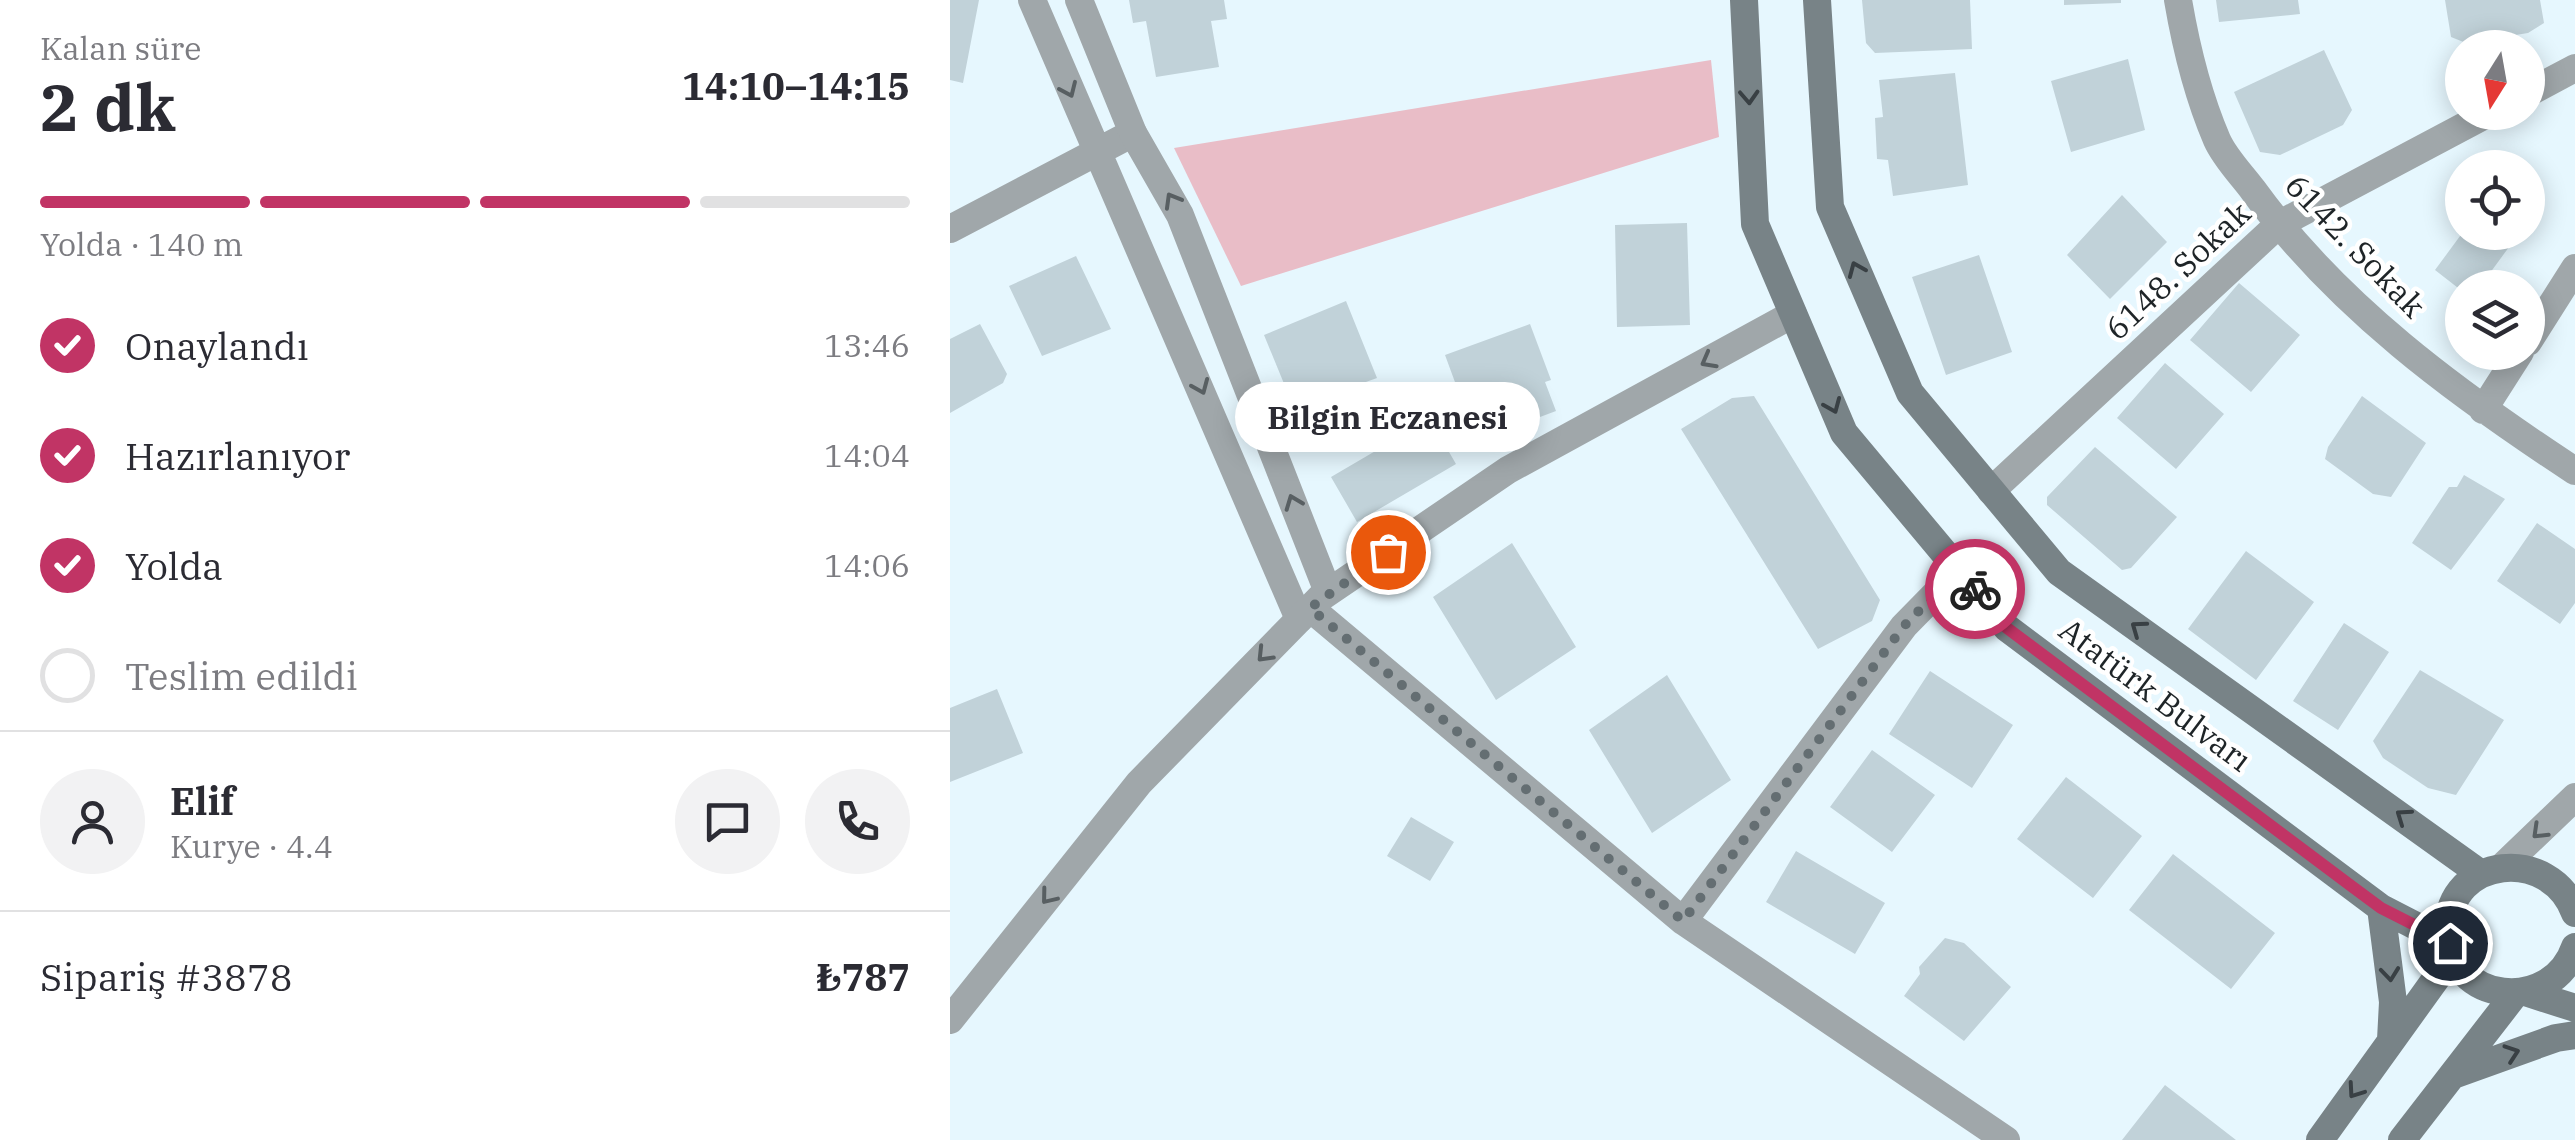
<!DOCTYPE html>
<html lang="tr">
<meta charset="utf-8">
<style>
body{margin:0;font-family:"IBM Plex Serif",serif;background:#f2f2f3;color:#2b2b33;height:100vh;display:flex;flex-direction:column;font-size:38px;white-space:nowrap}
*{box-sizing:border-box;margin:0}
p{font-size:32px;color:#7c7c81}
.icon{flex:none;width:55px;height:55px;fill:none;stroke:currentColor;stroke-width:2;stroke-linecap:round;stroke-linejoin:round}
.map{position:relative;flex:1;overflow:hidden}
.drawer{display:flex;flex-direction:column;background:#fff;width:950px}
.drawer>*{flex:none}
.needle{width:65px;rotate:191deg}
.tools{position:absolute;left:1495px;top:30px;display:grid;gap:20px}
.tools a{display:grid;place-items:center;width:100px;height:100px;border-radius:50%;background:#fff;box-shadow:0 5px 25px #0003;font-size:50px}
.pin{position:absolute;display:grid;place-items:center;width:85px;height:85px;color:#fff;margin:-42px;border:5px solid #fff;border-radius:50%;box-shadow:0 2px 10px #0007}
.courier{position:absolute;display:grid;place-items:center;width:100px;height:100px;margin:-50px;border:8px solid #c13465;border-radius:50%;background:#fff;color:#222;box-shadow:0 2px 12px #0007}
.bubble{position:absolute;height:70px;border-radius:35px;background:#fff;box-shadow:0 5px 25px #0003;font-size:32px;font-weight:800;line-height:70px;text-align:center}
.head em{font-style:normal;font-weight:800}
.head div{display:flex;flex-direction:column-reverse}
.head{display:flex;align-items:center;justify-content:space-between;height:170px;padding:0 40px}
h1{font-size:65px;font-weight:800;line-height:75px}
.bar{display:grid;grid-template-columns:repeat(4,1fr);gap:15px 10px;align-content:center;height:120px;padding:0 40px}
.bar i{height:12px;border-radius:8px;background:#e1e1e2}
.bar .on{background:#c13465}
.bar p{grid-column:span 4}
.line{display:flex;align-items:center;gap:25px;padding:0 40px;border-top:2px solid #e1e1e2}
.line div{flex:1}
.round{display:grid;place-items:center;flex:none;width:105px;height:105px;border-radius:52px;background:#f2f2f3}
ol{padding:0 40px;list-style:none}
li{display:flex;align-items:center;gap:30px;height:110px}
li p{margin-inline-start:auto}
li .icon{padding:10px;border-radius:50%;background:#c13465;color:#fff;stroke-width:4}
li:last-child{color:#7c7c81}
li i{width:55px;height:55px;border:5px solid #e1e1e2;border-radius:50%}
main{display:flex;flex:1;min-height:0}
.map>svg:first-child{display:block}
</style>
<main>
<section class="drawer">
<div class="head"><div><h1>2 dk</h1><p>Kalan süre</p></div><em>14:10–14:15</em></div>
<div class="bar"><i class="on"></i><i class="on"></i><i class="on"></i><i></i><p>Yolda · 140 m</p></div>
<ol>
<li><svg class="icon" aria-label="check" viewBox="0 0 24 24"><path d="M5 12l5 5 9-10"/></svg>Onaylandı<p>13:46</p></li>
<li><svg class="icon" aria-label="check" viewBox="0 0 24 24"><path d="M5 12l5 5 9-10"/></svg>Hazırlanıyor<p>14:04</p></li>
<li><svg class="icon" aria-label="check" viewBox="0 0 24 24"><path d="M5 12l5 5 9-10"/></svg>Yolda<p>14:06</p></li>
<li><i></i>Teslim edildi</li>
</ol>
<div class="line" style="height:180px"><a class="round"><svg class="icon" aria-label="person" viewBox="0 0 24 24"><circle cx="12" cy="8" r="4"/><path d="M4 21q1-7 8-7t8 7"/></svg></a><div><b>Elif</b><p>Kurye · 4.4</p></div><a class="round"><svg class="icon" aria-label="chat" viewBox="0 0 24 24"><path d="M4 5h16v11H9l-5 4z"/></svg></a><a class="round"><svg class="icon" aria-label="phone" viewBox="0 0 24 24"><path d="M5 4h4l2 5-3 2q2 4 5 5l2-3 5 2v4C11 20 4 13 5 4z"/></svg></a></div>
<div class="line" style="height:130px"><div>Sipariş #3878</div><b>₺787</b></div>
</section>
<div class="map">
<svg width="1625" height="1140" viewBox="0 0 1625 1140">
<rect width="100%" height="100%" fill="#e6f7fe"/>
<path fill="#e9bdc7" d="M761 60 769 137 291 286 224 148Z"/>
<path fill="#c1d2d9" d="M0 0H29L13 83 0 80Z
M179 0H274L277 19 261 21 269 67 206 77 196 21 183 23Z
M912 0H1020L1022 49 925 53 916 43Z
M1114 0H1171V3L1114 5Z
M1266 0H1348L1350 14 1269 22Z
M1495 0H1590L1594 23 1578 33 1516 43 1501 37Z
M1374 50 1402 110 1393 125 1330 155 1310 152 1284 92Z
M1178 59 1195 130 1121 152 1101 81Z
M1005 73 1018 185 943 196 938 160 927 159 925 118 933 117 929 80Z
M1172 195 1217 242 1160 299 1117 255Z
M737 223 740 325 667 327 665 225Z
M1513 232H1570L1529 288 1512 291 1485 270Z
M1029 255 1062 352 996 375 962 277Z
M126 256 161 329 92 356 59 286Z
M1289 283 1350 335 1301 392 1240 340Z
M396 301 427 378 344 408 314 335Z
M30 324 57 374 53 383 0 413V339Z
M580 324 601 380 595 382 606 411 534 438 525 411 516 412 495 355Z
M1215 363 1274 414 1226 469 1167 418Z
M804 396 930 600 922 621 868 649 731 429 782 398Z
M1412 396 1476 443 1441 497 1423 494 1375 459 1378 447Z
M480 419 506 464 407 522 381 477Z
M1145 447 1227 517 1181 568 1172 570 1097 505V497Z
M1514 475 1555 499 1501 570 1462 543 1499 487H1507Z
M1587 523 1625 549V603L1610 624 1547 581Z
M562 543 626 647 546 700 483 597Z
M1296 551 1364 602 1306 680 1238 629Z
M1394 623 1439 652 1388 730 1343 701Z
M1470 670 1554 720 1506 795 1478 788 1433 758 1423 741Z
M980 671 1063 725 1022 788 939 734Z
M717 675 781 780 702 833 639 730Z
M47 689 73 753 0 782V708Z
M922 750 985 795 942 852 880 807Z
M1116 777 1192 836 1143 898 1067 839Z
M461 817 504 842 480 881 437 856Z
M846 851 935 903 905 954 816 902Z
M1223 854 1325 933 1281 989 1179 910Z
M995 938 1014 943 1061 987 1014 1041 954 996 970 974 969 967Z
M1215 1085 1286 1140H1172Z"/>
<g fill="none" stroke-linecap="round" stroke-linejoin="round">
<path stroke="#a0a7aa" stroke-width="28" d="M82 0 349 619
M1228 0C1236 47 1248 96 1267 140 1275 158 1291 174 1303 190 1387 306 1506 393 1625 471
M1578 93 1625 68
M0 229 183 133
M1578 342 1625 268
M1533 410 1570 352
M1041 491 1328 225 1541 112
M1009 570 954 626 733 921 1056 1140
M360 608 733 921"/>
<path stroke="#a0a7aa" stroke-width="28" d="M129 0 183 133 230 215 378 592
M1553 866 1625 797
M0 1020 189 783 370 598 558 470 843 314"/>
<path stroke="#788387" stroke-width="28" d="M794 0 805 224 894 433 1057 628 1431 908 1499 943
M867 0 880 207 960 393 1109 572 1531 874
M1431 908 1443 1002 1441 1040
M1625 913C1601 846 1498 855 1498 930 1499 1005 1602 1014 1625 947
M1578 993 1625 1008
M1503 1075 1606 1038 1625 1035
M1370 1140 1503 955
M1452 1140 1565 994"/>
</g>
<defs><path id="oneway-chevron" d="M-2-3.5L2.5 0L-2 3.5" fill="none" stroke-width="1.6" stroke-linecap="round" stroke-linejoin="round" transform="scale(2.5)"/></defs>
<g stroke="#585f62">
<use href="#oneway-chevron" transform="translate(119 90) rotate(66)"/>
<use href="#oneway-chevron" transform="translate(222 200) rotate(-120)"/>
<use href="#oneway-chevron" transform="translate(758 361) rotate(151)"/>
<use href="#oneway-chevron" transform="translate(251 387) rotate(67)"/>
<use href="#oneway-chevron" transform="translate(343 502) rotate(-111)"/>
<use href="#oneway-chevron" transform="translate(314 655) rotate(134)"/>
<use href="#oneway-chevron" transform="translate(1589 832) rotate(136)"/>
<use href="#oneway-chevron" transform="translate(98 897) rotate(129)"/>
</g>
<g stroke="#394044">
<use href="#oneway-chevron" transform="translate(799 97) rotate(87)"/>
<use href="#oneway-chevron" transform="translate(906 269) rotate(-113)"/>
<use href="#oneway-chevron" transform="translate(883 406) rotate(67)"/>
<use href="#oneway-chevron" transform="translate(1188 628) rotate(-144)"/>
<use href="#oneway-chevron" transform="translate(1453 816) rotate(-145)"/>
<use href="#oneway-chevron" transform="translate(1440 974) rotate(84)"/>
<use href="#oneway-chevron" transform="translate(1562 1053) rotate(-19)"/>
<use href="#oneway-chevron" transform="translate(1405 1091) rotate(125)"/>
</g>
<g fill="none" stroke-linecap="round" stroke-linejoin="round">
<path stroke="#646e72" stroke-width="10" stroke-dasharray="0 18" d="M438 552 360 608 733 921 954 626 1009 570 1025 589"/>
<path stroke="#c13465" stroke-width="12" d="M1025 589 1057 628 1400 885 1431 908 1500 943"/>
</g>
<g text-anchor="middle" stroke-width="9" stroke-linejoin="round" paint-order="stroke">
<g font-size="32" fill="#1e2427" stroke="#fff">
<text transform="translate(1405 246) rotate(46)" y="11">6142. Sokak</text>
<text transform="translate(1228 271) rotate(-43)" y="11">6148. Sokak</text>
<text transform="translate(1205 695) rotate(37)" y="11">Atatürk Bulvarı</text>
</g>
</g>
</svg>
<div class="tools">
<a><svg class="needle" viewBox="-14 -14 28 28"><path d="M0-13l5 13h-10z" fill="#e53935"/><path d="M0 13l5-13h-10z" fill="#7c7c81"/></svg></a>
<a><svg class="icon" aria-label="locate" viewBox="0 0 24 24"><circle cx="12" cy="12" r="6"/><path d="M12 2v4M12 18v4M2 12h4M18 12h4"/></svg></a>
<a><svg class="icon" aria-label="layers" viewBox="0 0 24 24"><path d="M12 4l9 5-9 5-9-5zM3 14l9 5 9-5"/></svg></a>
</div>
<div class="pin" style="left:438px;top:552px;background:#ea580c"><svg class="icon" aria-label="bag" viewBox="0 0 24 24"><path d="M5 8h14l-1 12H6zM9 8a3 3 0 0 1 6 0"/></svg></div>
<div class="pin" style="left:1500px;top:943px;background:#1f2937"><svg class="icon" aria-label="home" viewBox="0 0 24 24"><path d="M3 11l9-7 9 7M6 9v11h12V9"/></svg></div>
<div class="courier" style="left:1025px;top:589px"><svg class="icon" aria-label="bike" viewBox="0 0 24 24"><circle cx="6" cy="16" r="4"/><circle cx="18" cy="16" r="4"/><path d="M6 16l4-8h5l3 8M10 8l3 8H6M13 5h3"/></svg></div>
<div class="bubble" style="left:285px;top:382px;width:305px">Bilgin Eczanesi</div>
</div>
</main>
